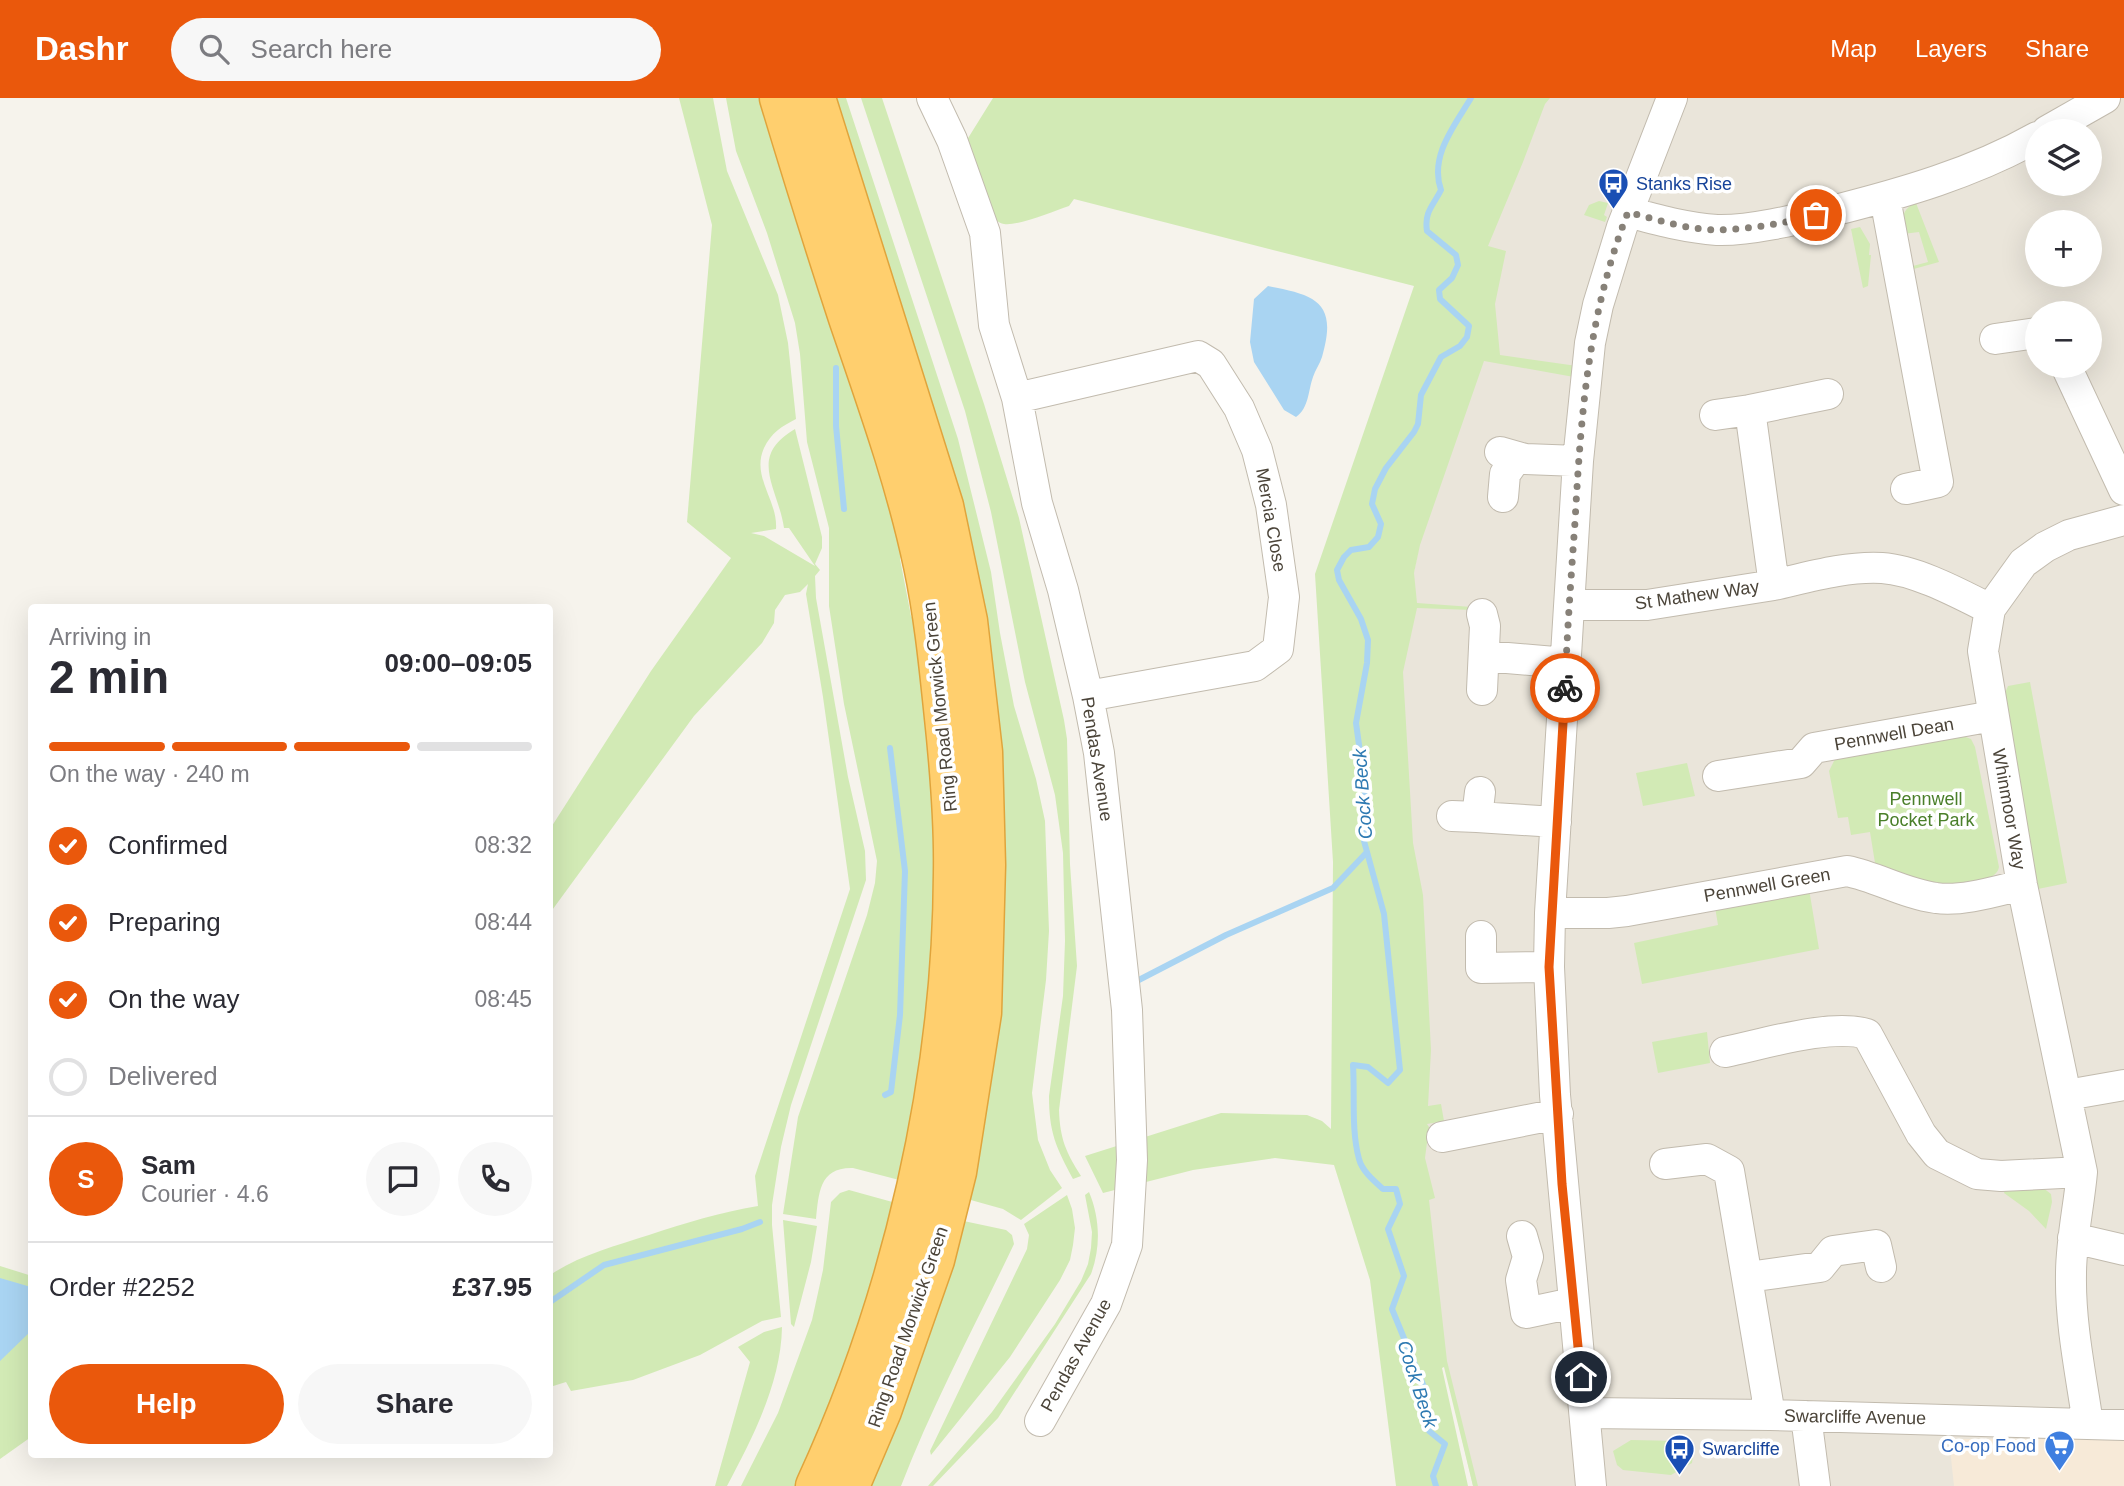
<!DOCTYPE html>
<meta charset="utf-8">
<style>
body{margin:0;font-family:Arial,sans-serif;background:#f7f7f7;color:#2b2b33;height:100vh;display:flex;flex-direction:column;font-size:26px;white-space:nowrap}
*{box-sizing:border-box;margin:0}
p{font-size:23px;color:#7c7c81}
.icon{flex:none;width:38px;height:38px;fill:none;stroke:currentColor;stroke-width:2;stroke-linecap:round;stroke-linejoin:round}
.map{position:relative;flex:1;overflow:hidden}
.panel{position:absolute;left:28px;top:506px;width:525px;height:854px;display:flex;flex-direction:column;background:#fff;border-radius:7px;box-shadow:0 7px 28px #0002}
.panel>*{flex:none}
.tools{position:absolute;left:2025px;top:21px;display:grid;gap:14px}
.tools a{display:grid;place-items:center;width:77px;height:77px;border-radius:50%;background:#fff;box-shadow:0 7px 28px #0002;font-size:35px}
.pin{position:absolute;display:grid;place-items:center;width:60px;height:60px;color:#fff;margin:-30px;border:4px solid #fff;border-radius:50%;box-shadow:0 2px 7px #0007}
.courier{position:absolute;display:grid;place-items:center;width:70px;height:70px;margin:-35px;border:5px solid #ea580c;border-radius:50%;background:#fff;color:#222;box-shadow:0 2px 9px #0007}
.headline em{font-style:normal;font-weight:800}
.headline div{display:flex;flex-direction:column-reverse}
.headline{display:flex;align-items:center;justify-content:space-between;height:119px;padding:0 21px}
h1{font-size:46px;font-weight:800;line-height:52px}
.bar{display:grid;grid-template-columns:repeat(4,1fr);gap:10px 7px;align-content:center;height:84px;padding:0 21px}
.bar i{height:9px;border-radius:5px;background:#e1e1e2}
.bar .current{background:#ea580c}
.bar p{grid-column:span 4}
.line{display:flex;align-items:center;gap:18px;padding:0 21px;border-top:2px solid #e1e1e2}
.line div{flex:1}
.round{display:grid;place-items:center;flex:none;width:74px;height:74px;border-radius:37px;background:#f7f7f7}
ol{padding:0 21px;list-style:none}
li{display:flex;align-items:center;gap:21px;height:77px}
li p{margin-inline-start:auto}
li .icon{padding:7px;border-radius:50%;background:#ea580c;color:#fff;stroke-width:4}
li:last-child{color:#7c7c81}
li i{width:38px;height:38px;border:4px solid #e1e1e2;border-radius:50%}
.button{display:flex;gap:14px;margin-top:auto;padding:14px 21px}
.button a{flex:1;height:80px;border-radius:42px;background:#ea580c;color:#fff;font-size:28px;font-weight:800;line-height:80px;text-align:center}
.button a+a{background:#f7f7f7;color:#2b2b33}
header{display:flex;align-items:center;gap:42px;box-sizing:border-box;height:98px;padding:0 35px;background:#ea580c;color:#fff}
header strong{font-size:33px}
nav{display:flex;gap:38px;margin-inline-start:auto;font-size:24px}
.search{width:490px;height:63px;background:#f7f7f7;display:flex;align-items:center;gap:18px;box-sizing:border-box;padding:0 24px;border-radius:38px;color:#7c7c81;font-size:26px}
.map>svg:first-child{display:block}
</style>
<header>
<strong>Dashr</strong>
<div class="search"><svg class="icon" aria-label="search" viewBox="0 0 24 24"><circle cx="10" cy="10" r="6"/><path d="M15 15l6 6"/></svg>Search here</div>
<nav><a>Map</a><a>Layers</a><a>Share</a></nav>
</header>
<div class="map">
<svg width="2124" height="1388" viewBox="0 0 2124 1388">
<rect width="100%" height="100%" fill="#f6f3ec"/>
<path fill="#eae5da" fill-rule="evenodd" d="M1527 0H2124V1388H1473L1445 1269 1380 646 1485 115ZM2037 33H2090V86H2037ZM2037 124H2090V177H2037ZM2037 215H2090V268H2037Z"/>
<path fill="#f7ead8" d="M1949 1341H2124V1388H1954Z"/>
<path fill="#d2eab5" d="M679 0H713L727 73 778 197 788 245 796 321C782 328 771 335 764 350 751 379 778 402 776 431L751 435 764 438 815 468 789 430H784C778 389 747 359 795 331L822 439V450L815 466 820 472 815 478 816 500 848 679 865 753 866 782 791 1007 781 1049 772 1107V1127L781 1219 762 1223 700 1257 633 1282 571 1293 566 1284 550 1289V1177C580 1157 615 1148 649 1137 685 1125 721 1114 758 1108L755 1078 850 791 823 599 806 496 808 486 800 494 785 497 775 512 774 525 762 545 694 618 550 815V731L651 573 731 460 687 424 712 127Z
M726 0H768L906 445 900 461 911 518 923 531 943 767 907 1084 853 1070C819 1069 819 1095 816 1121L783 1116 798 1019 867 817 875 785 877 763 844 606 829 508V430L807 344 800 256 795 225 767 135 736 53Z
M827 0H846L958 341 991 474 1000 535 1014 608 1036 681 1045 723 1049 833 1046 882 1032 995 1038 1042 1050 1072 1062 1090 1021 1122 1003 1111 960 1099 996 871Z
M861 0H882L984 306 1019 420 1064 622 1067 641 1070 766 1077 868 1059 1012C1060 1041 1066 1054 1081 1078L1073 1081C1056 1049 1049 1035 1049 998L1063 898 1065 843 1063 755 1055 697 1025 584 991 414 965 313Z
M993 0H1550L1545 6 1523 64 1488 148 1506 153 1495 206 1500 257 1577 268 1574 279 1484 263 1420 447 1414 475 1417 505 1472 509V512L1417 510 1403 574 1413 745 1423 797 1431 952 1428 1008 1441 1006 1444 1023 1427 1026 1429 1029 1425 1060 1435 1100 1429 1102 1447 1263 1478 1388H1473L1444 1269 1442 1270 1468 1388H1396L1370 1182 1334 1067 1275 1060 1193 1072 1103 1095 1085 1058 1221 1015 1307 1017 1322 1023 1331 1031 1333 764 1315 476 1414 188 1074 101 1069 108C1053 113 1020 128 1004 126 998 125 995 121 991 116L965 45Z
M1599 103 1608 105 1604 117 1607 119 1605 124 1584 117 1589 107Z
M1916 105 1939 164 1910 172 1909 169 1928 164 1919 134 1903 136C1902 121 1901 111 1916 105Z
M1860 129 1870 146 1869 157H1871L1868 188 1863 190 1851 131Z
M2030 584 2067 785 2038 791 1998 596 2005 595 2008 588Z
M1963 638 1971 641 1975 649 1999 769C1996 788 1944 789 1928 785 1910 782 1892 772 1875 765L1870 734 1851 737 1848 719 1838 720 1829 673 1835 661Z
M1687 665 1695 698 1643 708 1636 675Z
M1807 779 1819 851 1642 886 1634 845 1718 827 1713 797Z
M1707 934 1710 965 1658 975 1652 944Z
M2038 1086 2051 1096 2052 1104 2046 1131 2029 1113 2004 1095 2005 1092Z
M849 1092 896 1105 862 1228 799 1388H741L778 1315 812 1222 823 1172 831 1104 840 1095Z
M1089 1094C1100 1120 1101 1149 1091 1176L998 1320 933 1388H928L992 1314 1055 1226 1081 1183 1088 1166 1091 1150 1092 1134 1085 1097Z
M1067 1097 1072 1111 1075 1130 1073 1147 1070 1162 1060 1182 1010 1259 931 1357 930 1353 1027 1151 1029 1137 1024 1126Z
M783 1122 817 1128 811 1164 794 1229 791 1226Z
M959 1122 1006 1132 1012 1137 1014 1146C976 1226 933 1305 901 1388H863Z
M0 1168 32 1178 31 1339 0 1361Z
M782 1229C781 1285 753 1339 727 1388H715L750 1264 738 1249 764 1234Z
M1631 1342 1681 1343 1694 1351 1692 1365 1671 1377 1623 1372 1617 1367 1613 1353Z"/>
<path fill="#a9d4f2" d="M1268 188C1316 197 1338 204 1322 259 1320 266 1315 272 1313 279 1308 293 1309 310 1296 319L1284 312 1254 264 1250 244 1254 201Z
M0 1180 31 1189 32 1232 0 1263Z"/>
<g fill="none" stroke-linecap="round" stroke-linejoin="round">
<path stroke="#a9d4f2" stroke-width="6" d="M836 270V328L844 411
M1133 885 1226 837 1333 790 1367 754
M885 997 891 994 900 917 905 773 890 650
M550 1204 604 1167 742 1131 760 1124
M1436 1388 1433 1378 1445 1346 1429 1333 1424 1289 1392 1211 1404 1178 1388 1131 1400 1106 1396 1091H1383C1374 1083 1362 1073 1359 1061 1351 1032 1355 997 1353 967L1368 969 1388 985 1400 972 1384 816 1364 743 1365 690 1356 625 1367 565 1368 542 1361 521 1339 482 1337 472 1344 459 1351 452 1369 449 1378 439 1381 426 1372 406 1375 391 1386 370 1414 334 1418 326 1421 297 1441 259 1460 248 1467 239 1469 228 1440 201 1439 192 1452 180 1458 167 1456 157 1427 133C1424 114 1433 108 1441 92 1429 58 1455 27 1471 0"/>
<defs>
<path id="minor" d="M932 0 952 42 985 135 994 227 1017 300 1037 405 1063 492 1088 598 1099 655 1127 912 1132 1062 1127 1147 1106 1206 1040 1323
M2047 33 2105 0
M1885 100 1938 384 1906 391
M1628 114C1658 122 1686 130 1717 132 1751 133 1799 121 1832 113 1903 95 1973 75 2037 39
M1995 241 2037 235
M2066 268 2124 392
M1017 300 1198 258 1211 266 1239 310 1257 352 1271 407 1284 499 1278 551 1255 568 1088 598
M1715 317 1750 312
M1500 354 1525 361 1578 363
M1503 399 1505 376 1517 359
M1774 487C1809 479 1846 468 1882 470 1916 472 1960 496 1990 511
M1570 507H1647L1774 487 1750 312 1828 296
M1484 558 1566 565
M1482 592 1485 528 1482 516
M1718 678 1801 665 1814 650 1993 618
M1480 694 1477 719 1556 724
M1452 718 1477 719
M1550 815H1608L1627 813 1847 773C1877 779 1905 796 1936 800 1961 804 1997 793 2022 787
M1481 838V870L1549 869
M1725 954C1764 946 1831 925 1867 936L1921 1036 1937 1056 1977 1076 2001 1078 2082 1074
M2067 997 2124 987
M1442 1039 1558 1016
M1665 1066 1707 1061 1729 1073 1770 1317
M1522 1138 1528 1159 1521 1182 1526 1215 1573 1205
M2073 1140 2124 1152
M1748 1179 1820 1169 1833 1153 1876 1147 1881 1169
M1586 1315 1770 1317 2124 1327
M1806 1318 1815 1388
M2088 1326C2081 1277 2070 1226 2071 1176 2071 1142 2079 1108 2082 1074L2022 787 1983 553 1990 511 2023 465 2045 449 2069 437 2124 422
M1591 1388 1555 997 1549 869 1550 815 1578 363 1590 245 1598 207 1622 129 1672 0"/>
<path id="highway" d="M779 0C801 73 824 147 848 220 876 302 905 382 923 467 933 514 938 562 943 610 949 665 954 719 953 775 952 982 902 1200 815 1388
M816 0 944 408 968 523 983 654 986 767 982 915 957 1074 935 1162 882 1313 850 1388"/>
</defs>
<use href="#minor" stroke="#c2bbae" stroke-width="32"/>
<use href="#highway" stroke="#e0a43c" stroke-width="41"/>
<use href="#minor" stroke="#fff" stroke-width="30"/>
<use href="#highway" stroke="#ffcf6e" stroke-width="38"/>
</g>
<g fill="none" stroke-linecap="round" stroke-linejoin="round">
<path stroke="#878178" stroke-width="7" stroke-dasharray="0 12.6" d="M1565 590C1567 535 1571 480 1575 424 1581 316 1588 216 1628 114 1658 122 1688 132 1719 132 1751 131 1786 125 1816 117"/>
<path stroke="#ea580c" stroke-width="9" d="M1565 590 1549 869 1562 1086 1581 1279"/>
</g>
<defs>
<symbol id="bus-pin" viewBox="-11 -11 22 30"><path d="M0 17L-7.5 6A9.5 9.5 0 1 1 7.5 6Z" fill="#1a4fb4" stroke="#fff"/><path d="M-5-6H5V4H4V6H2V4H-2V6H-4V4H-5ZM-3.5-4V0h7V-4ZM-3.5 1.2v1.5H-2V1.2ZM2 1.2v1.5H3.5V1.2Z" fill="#fff"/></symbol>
<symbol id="supermarket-pin" viewBox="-11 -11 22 30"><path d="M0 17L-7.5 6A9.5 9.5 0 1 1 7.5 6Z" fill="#3f7fe0" stroke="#fff"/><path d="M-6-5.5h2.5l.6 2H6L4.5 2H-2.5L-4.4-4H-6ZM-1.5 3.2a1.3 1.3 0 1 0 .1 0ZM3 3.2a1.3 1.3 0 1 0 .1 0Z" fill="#fff"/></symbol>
</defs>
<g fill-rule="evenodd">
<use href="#bus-pin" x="1596" y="68" width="35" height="47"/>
<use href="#supermarket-pin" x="2042" y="1330" width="35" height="47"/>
<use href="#bus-pin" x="1662" y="1334" width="35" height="47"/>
</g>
<g text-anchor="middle" stroke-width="7" stroke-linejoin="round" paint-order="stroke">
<g font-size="18" fill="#164399" stroke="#fff" text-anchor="start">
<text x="1636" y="92">Stanks Rise</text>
<text x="1702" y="1357">Swarcliffe</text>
</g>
<g font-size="18" fill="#4b4439" stroke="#fff">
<text transform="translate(1271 422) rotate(80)" y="6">Mercia Close</text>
<text transform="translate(1697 497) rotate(-8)" y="6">St Mathew Way</text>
<text transform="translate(940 609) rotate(-96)" y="6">Ring Road Morwick Green</text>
<text transform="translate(1894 636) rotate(-10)" y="6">Pennwell Dean</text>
<text transform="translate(1097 661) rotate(81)" y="6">Pendas Avenue</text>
<text transform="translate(2009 711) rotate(80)" y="6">Whinmoor Way</text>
<text transform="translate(1767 787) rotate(-10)" y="6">Pennwell Green</text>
<text transform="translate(908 1229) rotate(-71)" y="6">Ring Road Morwick Green</text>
<text transform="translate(1076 1257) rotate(-61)" y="6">Pendas Avenue</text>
<text transform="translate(1855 1319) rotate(1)" y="6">Swarcliffe Avenue</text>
</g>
<g font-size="18" fill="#4a7f2a" stroke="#fff">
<text x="1926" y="707">Pennwell<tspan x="1926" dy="21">Pocket Park</tspan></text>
</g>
<g font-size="18" fill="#366cbe" stroke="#fff" text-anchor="end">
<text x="2036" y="1354">Co-op Food</text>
</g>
<g font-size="19" font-style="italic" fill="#2e7ab2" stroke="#fff">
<text transform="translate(1362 696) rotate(-94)" y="7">Cock Beck</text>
<text transform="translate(1418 1286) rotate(72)" y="7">Cock Beck</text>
</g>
</g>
</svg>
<div class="tools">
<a><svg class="icon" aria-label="layers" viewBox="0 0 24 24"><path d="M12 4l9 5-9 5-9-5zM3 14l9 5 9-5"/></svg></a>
<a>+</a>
<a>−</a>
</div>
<div class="pin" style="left:1816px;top:117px;background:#ea580c"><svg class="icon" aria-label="bag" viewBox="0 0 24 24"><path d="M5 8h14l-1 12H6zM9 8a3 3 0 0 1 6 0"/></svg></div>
<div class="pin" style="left:1581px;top:1279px;background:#1f2937"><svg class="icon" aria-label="home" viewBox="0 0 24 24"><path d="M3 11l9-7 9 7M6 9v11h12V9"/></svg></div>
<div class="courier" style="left:1565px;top:590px"><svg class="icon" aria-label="bike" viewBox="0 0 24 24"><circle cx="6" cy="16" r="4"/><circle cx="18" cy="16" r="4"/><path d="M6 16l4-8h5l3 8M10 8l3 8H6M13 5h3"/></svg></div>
<section class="panel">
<div class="headline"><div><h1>2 min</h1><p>Arriving in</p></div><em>09:00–09:05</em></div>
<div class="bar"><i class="current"></i><i class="current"></i><i class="current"></i><i></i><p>On the way · 240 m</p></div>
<ol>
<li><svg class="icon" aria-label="check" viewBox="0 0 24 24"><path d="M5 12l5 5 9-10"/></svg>Confirmed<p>08:32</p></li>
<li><svg class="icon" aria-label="check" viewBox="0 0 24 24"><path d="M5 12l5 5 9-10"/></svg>Preparing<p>08:44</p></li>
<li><svg class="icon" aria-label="check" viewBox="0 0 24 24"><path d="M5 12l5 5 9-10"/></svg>On the way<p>08:45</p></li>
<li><i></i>Delivered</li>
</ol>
<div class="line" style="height:126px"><b class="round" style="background:#ea580c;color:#fff">S</b><div><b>Sam</b><p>Courier · 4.6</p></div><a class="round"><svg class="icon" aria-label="chat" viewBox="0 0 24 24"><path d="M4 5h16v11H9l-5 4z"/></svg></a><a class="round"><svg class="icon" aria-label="phone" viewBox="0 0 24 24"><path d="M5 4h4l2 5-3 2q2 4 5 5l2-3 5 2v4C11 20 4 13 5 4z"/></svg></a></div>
<div class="line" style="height:91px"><div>Order #2252</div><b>£37.95</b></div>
<div class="button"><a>Help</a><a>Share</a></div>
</section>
</div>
